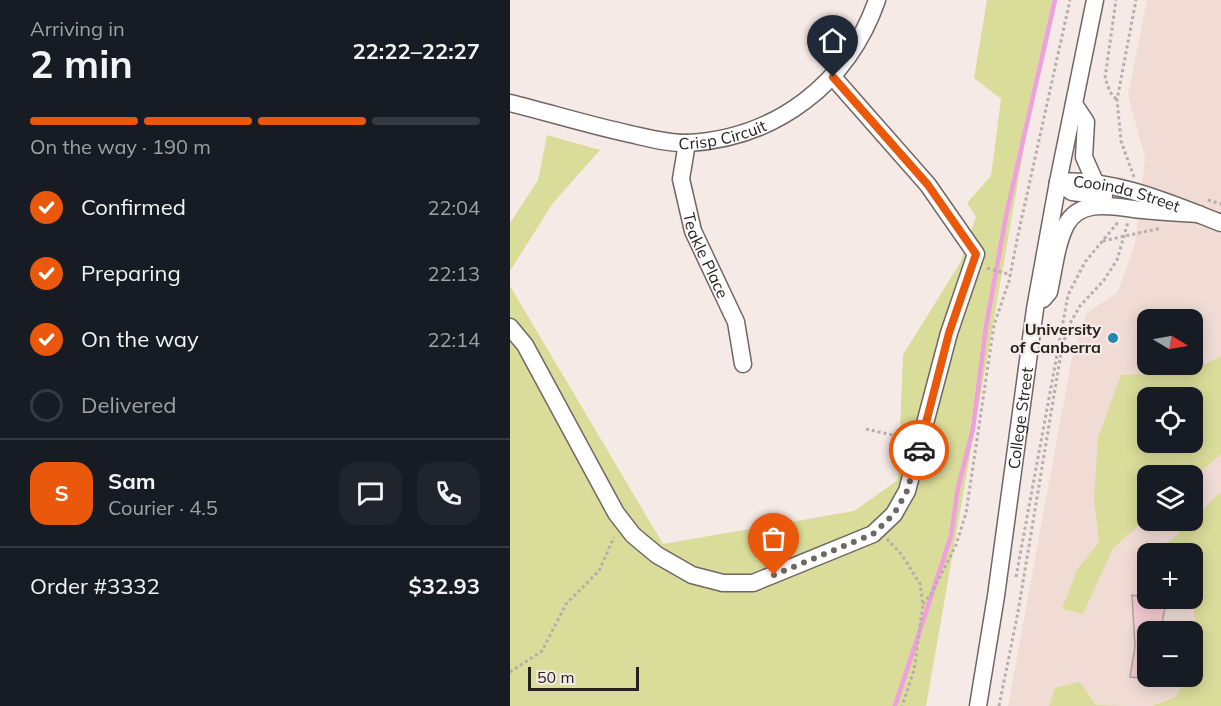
<!DOCTYPE html>
<meta charset="utf-8">
<style>
body{margin:0;font-family:Mulish,sans-serif;background:#20242c;color:#f1f3f6;height:100vh;display:flex;flex-direction:column;font-size:22px;white-space:nowrap}
*{box-sizing:border-box;margin:0}
p{font-size:20px;color:#9ea1a6}
.icon{flex:none;width:33px;height:33px;fill:none;stroke:currentColor;stroke-width:2;stroke-linecap:round;stroke-linejoin:round}
.map{position:relative;flex:1;overflow:hidden}
.details{display:flex;flex-direction:column;background:#171b24;width:510px}
.details>*{flex:none}
.needle{width:39px;rotate:100deg}
.controls{position:absolute;left:627px;top:309px;display:grid;gap:12px}
.controls a{display:grid;place-items:center;width:66px;height:66px;border-radius:12px;background:#171b24;box-shadow:0 3px 15px #0003;font-size:30px}
.scale{position:absolute;left:18px;bottom:15px;width:111px;box-sizing:border-box;padding-left:6px;border:3px solid #262120;border-top:0;font-size:16px;line-height:21px;white-space:nowrap;color:#262120;-webkit-text-stroke:4px #f6eae6;paint-order:stroke}
.pin{position:absolute;display:grid;place-items:center;width:51px;height:51px;color:#fff;margin:-62px -26px;border-radius:50% 50% 50% 0;rotate:-45deg;box-shadow:0 0 6px #0007}
.pin .icon{rotate:45deg}
.courier{position:absolute;display:grid;place-items:center;width:60px;height:60px;margin:-30px;border:4px solid #ea580c;border-radius:50%;background:#fff;color:#222;box-shadow:0 2px 8px #0007}
.head em{font-style:normal;font-weight:700}
.head div{display:flex;flex-direction:column-reverse}
.head{display:flex;align-items:center;justify-content:space-between;height:102px;padding:0 30px}
h1{font-size:39px;font-weight:700;line-height:45px}
.bar{display:grid;grid-template-columns:repeat(4,1fr);gap:9px 6px;align-content:center;height:72px;padding:0 30px}
.bar i{height:8px;border-radius:4px;background:#363941}
.bar .current{background:#ea580c}
.bar p{grid-column:span 4}
.line{display:flex;align-items:center;gap:15px;padding:0 30px;border-top:2px solid #363941}
.line div{flex:1}
.round{display:grid;place-items:center;flex:none;width:63px;height:63px;border-radius:18px;background:#20242c}
ol{padding:0 30px;list-style:none}
li{display:flex;align-items:center;gap:18px;height:66px}
li p{margin-inline-start:auto}
li .icon{padding:6px;border-radius:50%;background:#ea580c;color:#fff;stroke-width:4}
li:last-child{color:#9ea1a6}
li i{width:33px;height:33px;border:3px solid #363941;border-radius:50%}
main{display:flex;flex:1;min-height:0}
.map>svg:first-child{display:block}
</style>
<main>
<section class="details">
<div class="head"><div><h1>2 min</h1><p>Arriving in</p></div><em>22:22–22:27</em></div>
<div class="bar"><i class="current"></i><i class="current"></i><i class="current"></i><i></i><p>On the way · 190 m</p></div>
<ol>
<li><svg class="icon" aria-label="check" viewBox="0 0 24 24"><path d="M5 12l5 5 9-10"/></svg>Confirmed<p>22:04</p></li>
<li><svg class="icon" aria-label="check" viewBox="0 0 24 24"><path d="M5 12l5 5 9-10"/></svg>Preparing<p>22:13</p></li>
<li><svg class="icon" aria-label="check" viewBox="0 0 24 24"><path d="M5 12l5 5 9-10"/></svg>On the way<p>22:14</p></li>
<li><i></i>Delivered</li>
</ol>
<div class="line" style="height:108px"><b class="round" style="background:#ea580c;color:#fff">S</b><div><b>Sam</b><p>Courier · 4.5</p></div><a class="round"><svg class="icon" aria-label="chat" viewBox="0 0 24 24"><path d="M4 5h16v11H9l-5 4z"/></svg></a><a class="round"><svg class="icon" aria-label="phone" viewBox="0 0 24 24"><path d="M5 4h4l2 5-3 2q2 4 5 5l2-3 5 2v4C11 20 4 13 5 4z"/></svg></a></div>
<div class="line" style="height:78px"><div>Order #3332</div><b>$32.93</b></div>
</section>
<div class="map">
<svg width="711" height="706" viewBox="0 0 711 706">
<rect width="100%" height="100%" fill="#f6eae6"/>
<path fill="#f0dcd4" fill-rule="evenodd" d="M637 0H711V706H498L562 357 577 313 608 292 625 243 635 158 618 95ZM638 320H682V364H638ZM638 398H682V442H638ZM638 476H682V520H638ZM638 554H682V598H638ZM638 632H682V676H638Z"/>
<path fill="#dadc9a" fill-rule="evenodd" d="M477 0H543L529 62 416 706H0V286L153 544 344 511 388 480 393 355 450 263 466 217 457 203 481 176 491 99 464 78Z
M37 135 90 150 43 203 0 271V223L28 180Z
M711 356V454L683 479 682 476H638L637 518 603 548 573 614 552 609 567 570 589 542 584 499 588 438 611 375 680 373ZM638 398H682V442H638Z
M711 492V706H629H642L666 697 677 677 682 676 683 665 689 644 683 607 650 599 682 598V554L643 553 659 542Z
M570 682 586 705 620 706H539L545 688Z"/>
<g fill="none" stroke-linecap="round" stroke-linejoin="round">
<path stroke="#eea0df" stroke-width="4.5" d="M385 706 441 536 448 488 463 429 476 327 496 216 545 0"/>
</g>
<path fill="#f6ccd2" stroke="#afa3a4" stroke-width="1.5" d="M622 595 656 603 650 632H638V679L620 677 625 647Z"/>
<g fill="none" stroke-linecap="round" stroke-linejoin="round">
<defs>
<g id="minor">
<path id="s1" d="M0 103C40 113 79 125 120 134 138 138 159 144 178 143 267 138 338 83 367 0"/>
<path d="M564 104 576 122 574 157 586 184"/>
<path id="s2" d="M177 143 171 179 183 231 226 322 233 364"/>
<path id="s3" d="M548 182C601 177 662 204 711 223"/>
<path d="M548 182 562 192 594 196"/>
<path d="M533 299 539 292C544 270 546 245 556 225 571 196 609 208 633 210 652 212 670 213 689 214"/>
<path d="M0 327 15 345 106 513 123 535 147 555 182 575 213 583H243L363 534 384 514 397 491 439 333 466 254 418 185 323 77"/>
<path id="s4" d="M468 706 486 596 525 309 548 182 585 0"/>
</g>
</defs>
<use href="#minor" stroke="#716663" stroke-width="19"/>
<path stroke="#b7adaa" stroke-width="3" stroke-dasharray="3 3" stroke-linecap="butt" d="M606 99 600 92 595 78 606 0
M624 177 611 141 607 100 626 0
M698 200 711 204
M593 241 651 228
M477 268 501 275
M356 429 395 438
M377 539 392 555 410 584 413 604 404 670 392 706
M506 577 558 295 575 262 609 221
M413 604 422 592 446 545 456 513 484 325 499 281 508 235 560 0
M0 672 32 651 56 604 89 571 104 537
M489 706 508 612 552 347 559 325 570 306 594 280 607 260 618 222"/>
<use href="#minor" stroke="#fff" stroke-width="16"/>
</g>
<g fill="none" stroke-linecap="round" stroke-linejoin="round">
<path stroke="#6f6765" stroke-width="6" stroke-dasharray="0 10.8" d="M264 575 363 534 384 514 397 491 409 450"/>
<path stroke="#ea580c" stroke-width="8" d="M323 77 418 185 466 254 439 333 409 450"/>
</g>
<circle fill="#2486b1" stroke="#f6eae6" stroke-width="2" cx="603" cy="338" r="6"/>
<g text-anchor="middle" stroke-width="4.5" stroke-linejoin="round" paint-order="stroke">
<g font-size="16" fill="#262120" stroke="#f6eae6">
<text dy="6" stroke="none"><textPath href="#s1" startOffset="218">Crisp Circuit</textPath></text>
<text dy="6" stroke="none"><textPath href="#s3" startOffset="70">Cooinda Street</textPath></text>
<text dy="6" stroke="none"><textPath href="#s2" startOffset="117">Teakle Place</textPath></text>
<text dy="6" stroke="none"><textPath href="#s4" startOffset="291">College Street</textPath></text>
</g>
<g font-size="16" font-weight="bold" fill="#262120" stroke="#f6eae6" text-anchor="end">
<text x="591" y="335">University<tspan x="591" dy="18">of Canberra</tspan></text>
</g>
</g>
</svg>
<div class="controls">
<a><svg class="needle" viewBox="-14 -14 28 28"><path d="M0-13l5 13h-10z" fill="#e53935"/><path d="M0 13l5-13h-10z" fill="#9ea1a6"/></svg></a>
<a><svg class="icon" aria-label="locate" viewBox="0 0 24 24"><circle cx="12" cy="12" r="6"/><path d="M12 2v4M12 18v4M2 12h4M18 12h4"/></svg></a>
<a><svg class="icon" aria-label="layers" viewBox="0 0 24 24"><path d="M12 4l9 5-9 5-9-5zM3 14l9 5 9-5"/></svg></a>
<a>+</a>
<a>−</a>
</div>
<div class="scale">50 m</div>
<div class="pin" style="left:264px;top:575px;background:#ea580c"><svg class="icon" aria-label="bag" viewBox="0 0 24 24"><path d="M5 8h14l-1 12H6zM9 8a3 3 0 0 1 6 0"/></svg></div>
<div class="pin" style="left:323px;top:77px;background:#1f2937"><svg class="icon" aria-label="home" viewBox="0 0 24 24"><path d="M3 11l9-7 9 7M6 9v11h12V9"/></svg></div>
<div class="courier" style="left:409px;top:450px"><svg class="icon" aria-label="car" viewBox="0 0 24 24"><path d="M5 17H2v-5l4-1 3-4h7l3 4 3 1v5h-3M9 17h6M6 11h13"/><circle cx="7" cy="17" r="2"/><circle cx="17" cy="17" r="2"/></svg></div>
</div>
</main>
